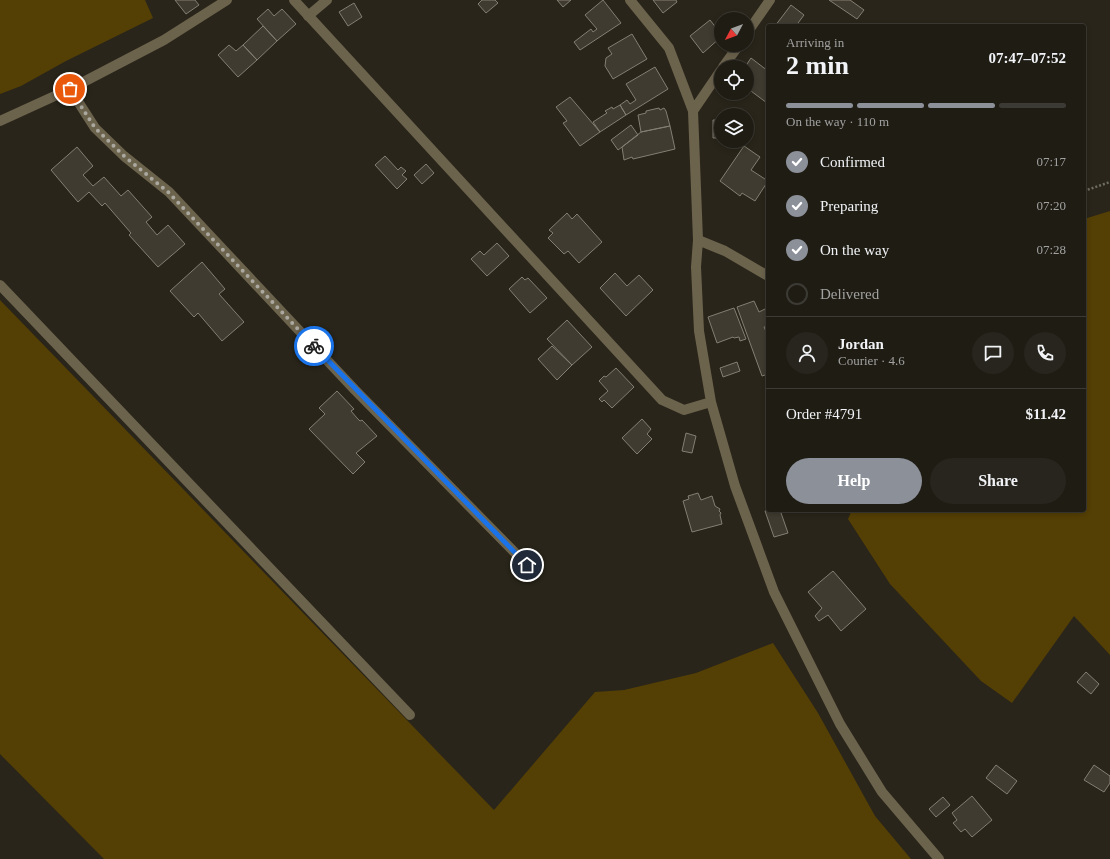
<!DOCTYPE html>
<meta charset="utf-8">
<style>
body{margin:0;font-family:Georgia,serif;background:#27251d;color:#f1f3f6;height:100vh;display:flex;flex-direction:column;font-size:15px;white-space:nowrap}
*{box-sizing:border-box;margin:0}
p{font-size:13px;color:#a1a1a0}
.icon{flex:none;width:22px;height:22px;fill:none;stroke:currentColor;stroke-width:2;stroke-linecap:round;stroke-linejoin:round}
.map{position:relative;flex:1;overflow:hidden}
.panel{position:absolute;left:766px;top:24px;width:320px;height:488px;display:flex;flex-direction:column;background:#1f1c14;border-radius:4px;box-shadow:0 2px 6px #0003,0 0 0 1px #3c3a34}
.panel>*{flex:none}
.needle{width:26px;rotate:229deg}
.tools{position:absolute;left:714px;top:12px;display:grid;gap:8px}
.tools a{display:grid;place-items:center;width:40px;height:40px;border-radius:50%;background:#1f1c14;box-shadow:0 2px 6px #0003,0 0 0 1px #3c3a34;font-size:20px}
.pin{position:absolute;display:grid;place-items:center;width:34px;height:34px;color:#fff;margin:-17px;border:2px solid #fff;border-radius:50%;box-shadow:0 1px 4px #0007}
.courier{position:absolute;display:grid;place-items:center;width:40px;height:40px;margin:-20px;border:3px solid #1a73e8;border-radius:50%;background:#fff;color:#222;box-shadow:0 1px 5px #0007}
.head em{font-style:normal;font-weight:700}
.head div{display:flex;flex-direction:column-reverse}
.head{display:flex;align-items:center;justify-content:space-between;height:68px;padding:0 20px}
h1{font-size:26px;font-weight:700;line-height:30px}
.bar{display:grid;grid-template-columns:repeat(4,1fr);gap:6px 4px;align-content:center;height:48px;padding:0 20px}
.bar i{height:5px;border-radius:3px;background:#3c3a34}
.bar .active{background:#8c9099}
.bar p{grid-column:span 4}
.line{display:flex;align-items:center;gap:10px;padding:0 20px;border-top:1px solid #3c3a34}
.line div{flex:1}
.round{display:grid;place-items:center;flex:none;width:42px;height:42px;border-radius:21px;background:#27251d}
ol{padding:0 20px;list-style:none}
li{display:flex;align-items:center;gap:12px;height:44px}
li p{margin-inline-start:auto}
li .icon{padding:4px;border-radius:50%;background:#8c9099;color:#fff;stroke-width:4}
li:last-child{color:#a1a1a0}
li i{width:22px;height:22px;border:2px solid #3c3a34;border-radius:50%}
.cta{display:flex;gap:8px;margin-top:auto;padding:8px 20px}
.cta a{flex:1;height:46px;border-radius:24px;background:#8c9099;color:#fff;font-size:16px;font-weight:700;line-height:46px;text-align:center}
.cta a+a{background:#27251d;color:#f1f3f6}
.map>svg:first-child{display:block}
</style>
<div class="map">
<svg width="1110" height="859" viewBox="0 0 1110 859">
<rect width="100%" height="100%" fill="#29251a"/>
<path fill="#543f05" d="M0 0H145L153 18 66 61 21 86 0 94Z
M1110 211V655L1074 616 1012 703 981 681 890 584 848 519 852 510H1084V219Z
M0 300 494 810 595 692 624 690 696 673 773 643 818 713 875 816 911 859H104L0 754Z"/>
<path fill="#403b30" stroke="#847f73" d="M175 0H195L199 5 186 14Z
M482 0H495L498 3 486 13 478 4Z
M557 0H571L563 7Z
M603 0 621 23 580 50 574 42 591 29 593 32 597 29 585 15Z
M653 0H676L677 2 663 13Z
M829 0H850L864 10 857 19Z
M354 3 362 17 348 26 339 12Z
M791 5 804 15 798 23 801 25 775 26Z
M268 9 274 16 282 9 296 24 277 41 257 19Z
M710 20 721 34V37L703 53 690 36Z
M263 26 277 41 257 60 243 45Z
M632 34 647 59 613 79 605 66 606 58 612 54 608 48Z
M229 45 236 51 243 45 257 60 238 77 218 55Z
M751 58 768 71V102L767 103 747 88V67H745Z
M655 67 668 89 626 115 620 105 627 100 630 104 636 100 626 84Z
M570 97 600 132 580 146 563 123 567 121 556 107Z
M620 105 626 115 600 132 593 122 607 113 605 111 612 107 613 109Z
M659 108 660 110 664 108 666 111 670 126 641 132 638 115 646 113V111Z
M713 120H721V138H713Z
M631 125 638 135 618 150 611 140Z
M670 126 675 149 633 159 632 157 624 160 622 147 641 132Z
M744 146 760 157 751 170 768 181 755 201 742 193 740 196 720 181Z
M77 147 93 166 83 175 93 186 104 177 121 196 128 190 152 217 146 222 157 235 168 225 185 244 158 267 129 235 131 233 105 203 102 206 89 192 78 202 51 170Z
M385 156 398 170 401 167 406 171 402 175 407 179 397 189 375 165Z
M426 164 434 173 422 184 414 175Z
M567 213 572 219 577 214 602 242 579 263 568 251 564 254 548 238 553 233 549 230Z
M497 243 509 256 487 276 471 259 480 251 484 255Z
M202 262 225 289 219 294 244 322 222 341 198 313 194 317 170 291Z
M615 273 627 286 639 275 653 290 626 316 600 288Z
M522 277 525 280 528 278 547 298 530 313 509 289Z
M754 301 759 312 767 308 768 310V326L764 327 768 336V374L762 376 737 307Z
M734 308 746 339 740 341 739 337 734 338 733 337 717 343 708 317Z
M567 320 592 347 572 365 547 339Z
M552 346 572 365 557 380 538 359Z
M737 362 740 371 723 377 720 368Z
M616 368 634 387 612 408 604 400 602 402 599 399 608 391 599 381 604 376 606 377Z
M337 391 354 409 351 411 357 418 360 421 362 420 377 436 356 453 365 462 353 474 309 429 325 414 319 408Z
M642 419 651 429 647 434 652 439 637 454 622 438Z
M686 433 696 436 692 453 682 451Z
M698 493 701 500 712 496 715 506 720 509 719 511 721 513 720 515 722 524 692 532 683 501 689 499 688 496Z
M768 510H780L788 533 774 537 765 511Z
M833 571 866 609 841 631 828 615 819 621 815 616 822 608 808 592Z
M1086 672 1099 684 1091 694 1077 682Z
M996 765 1017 781 1007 794 986 778Z
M1094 765 1110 776V783L1104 792 1084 780Z
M972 796 992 820 972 837 965 829 961 832 953 823 957 820 952 813Z
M943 797 950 805 936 817 929 809Z"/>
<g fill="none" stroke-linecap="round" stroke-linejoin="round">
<path stroke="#6f6c62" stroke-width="2.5" stroke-dasharray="2 2" stroke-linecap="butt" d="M1084 191 1110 182"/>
<path stroke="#6c634d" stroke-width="10" d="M308 16 327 0"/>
<path stroke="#6c634d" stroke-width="10" d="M294 0 662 400 684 410 711 402
M630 0 669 48 693 111 698 240 696 267 699 331 711 402 735 486 774 592 840 724 882 792 939 859
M747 33 770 0
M723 67 739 45
M70 89 95 128 124 156 169 192 355 390 527 565
M693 111 721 70
M698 240 725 251 768 276
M0 285 410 715"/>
<path stroke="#6c634d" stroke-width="10" d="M0 121 70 89 164 40 227 0"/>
</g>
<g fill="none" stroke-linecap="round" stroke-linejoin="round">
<path stroke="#aba8a0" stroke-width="4" stroke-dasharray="0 7.2" d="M70 89 95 128 124 156 168 192 314 346"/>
<path stroke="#1a73e8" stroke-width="5" d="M314 346 527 565"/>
</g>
</svg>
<div class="tools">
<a><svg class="needle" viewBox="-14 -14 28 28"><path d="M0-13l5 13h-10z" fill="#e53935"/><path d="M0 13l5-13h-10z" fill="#a1a1a0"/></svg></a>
<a><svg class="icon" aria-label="locate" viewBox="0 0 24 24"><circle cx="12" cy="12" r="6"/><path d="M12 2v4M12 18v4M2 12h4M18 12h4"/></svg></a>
<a><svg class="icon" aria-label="layers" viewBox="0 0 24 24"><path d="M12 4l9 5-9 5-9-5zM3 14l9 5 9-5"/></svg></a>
</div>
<div class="pin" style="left:70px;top:89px;background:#ea580c"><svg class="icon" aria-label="bag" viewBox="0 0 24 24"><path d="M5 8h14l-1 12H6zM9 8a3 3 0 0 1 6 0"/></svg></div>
<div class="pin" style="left:527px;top:565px;background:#1f2937"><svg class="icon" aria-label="home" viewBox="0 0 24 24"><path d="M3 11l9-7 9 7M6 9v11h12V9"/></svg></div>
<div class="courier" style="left:314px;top:346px"><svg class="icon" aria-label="bike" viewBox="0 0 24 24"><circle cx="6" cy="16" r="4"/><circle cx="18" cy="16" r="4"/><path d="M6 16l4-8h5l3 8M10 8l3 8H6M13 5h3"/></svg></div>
<section class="panel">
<div class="head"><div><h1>2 min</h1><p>Arriving in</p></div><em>07:47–07:52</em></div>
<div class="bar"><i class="active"></i><i class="active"></i><i class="active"></i><i></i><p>On the way · 110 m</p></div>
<ol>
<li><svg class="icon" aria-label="check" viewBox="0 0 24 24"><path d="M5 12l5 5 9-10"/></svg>Confirmed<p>07:17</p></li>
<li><svg class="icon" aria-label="check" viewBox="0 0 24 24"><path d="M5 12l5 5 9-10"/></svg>Preparing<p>07:20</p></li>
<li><svg class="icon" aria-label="check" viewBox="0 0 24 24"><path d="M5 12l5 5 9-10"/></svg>On the way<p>07:28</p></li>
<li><i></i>Delivered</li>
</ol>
<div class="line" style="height:72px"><a class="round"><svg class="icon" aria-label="person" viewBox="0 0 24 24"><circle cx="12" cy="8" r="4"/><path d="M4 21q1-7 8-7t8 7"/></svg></a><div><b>Jordan</b><p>Courier · 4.6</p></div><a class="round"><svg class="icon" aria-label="chat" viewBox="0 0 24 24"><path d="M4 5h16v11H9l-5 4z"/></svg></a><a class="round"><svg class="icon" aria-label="phone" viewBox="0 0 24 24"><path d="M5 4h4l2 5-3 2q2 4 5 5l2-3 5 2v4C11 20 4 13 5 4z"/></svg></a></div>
<div class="line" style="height:52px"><div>Order #4791</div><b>$11.42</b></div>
<div class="cta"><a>Help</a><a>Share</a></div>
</section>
</div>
